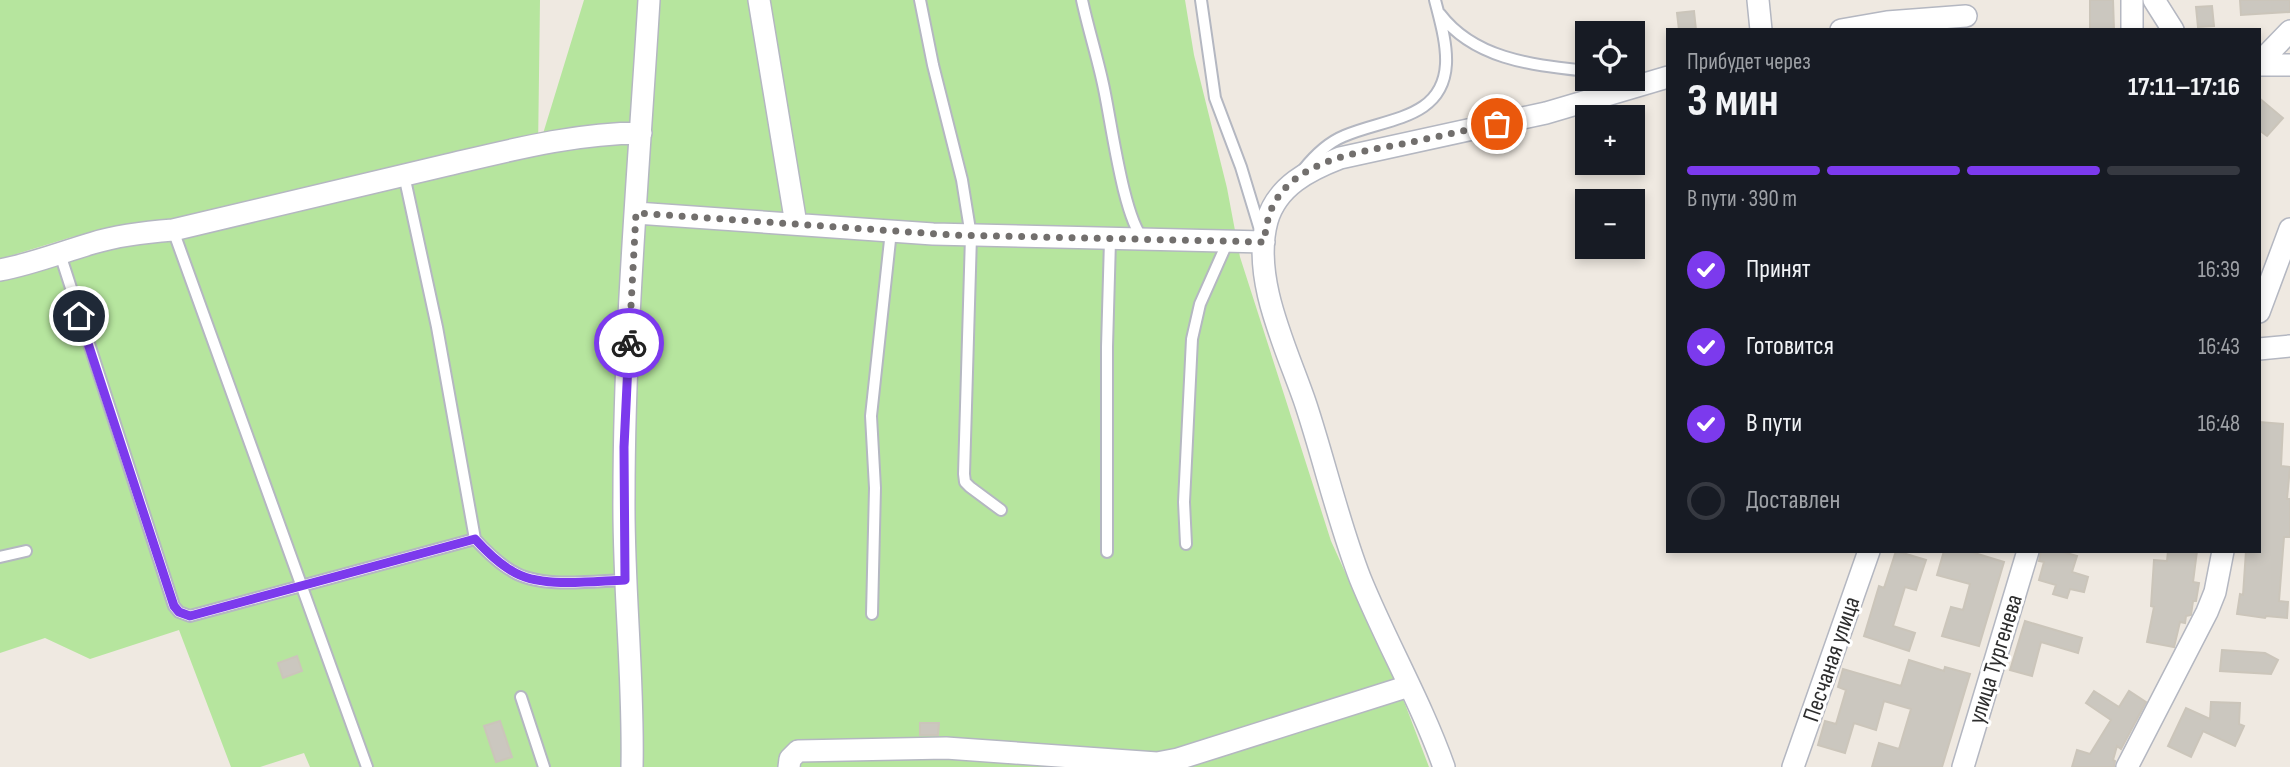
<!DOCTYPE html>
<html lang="ru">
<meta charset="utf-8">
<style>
body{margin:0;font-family:"Sofia Sans Condensed",sans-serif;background:#20242c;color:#f1f3f6;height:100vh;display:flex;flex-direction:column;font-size:26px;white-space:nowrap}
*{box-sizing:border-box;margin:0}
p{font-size:23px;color:#9ea1a6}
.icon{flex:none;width:38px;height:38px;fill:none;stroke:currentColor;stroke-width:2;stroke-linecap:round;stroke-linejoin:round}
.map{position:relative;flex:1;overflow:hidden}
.details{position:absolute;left:1666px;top:28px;width:595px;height:525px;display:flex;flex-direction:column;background:#171b24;border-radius:0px;box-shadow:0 4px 10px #0003}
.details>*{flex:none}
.tools{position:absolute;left:1575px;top:21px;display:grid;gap:14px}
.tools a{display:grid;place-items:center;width:70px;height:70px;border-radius:0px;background:#171b24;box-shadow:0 4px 10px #0003;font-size:35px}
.pin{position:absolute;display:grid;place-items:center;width:60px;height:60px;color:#fff;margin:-30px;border:4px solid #fff;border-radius:50%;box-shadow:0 2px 7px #0007}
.courier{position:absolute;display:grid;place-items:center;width:70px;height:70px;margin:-35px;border:5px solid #7c3aed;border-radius:50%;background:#fff;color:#222;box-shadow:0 2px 9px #0007}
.summary em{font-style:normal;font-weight:700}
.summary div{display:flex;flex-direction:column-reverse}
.summary{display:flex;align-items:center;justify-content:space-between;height:119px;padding:0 21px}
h1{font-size:46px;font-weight:700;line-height:52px}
.bar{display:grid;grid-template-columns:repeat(4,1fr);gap:10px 7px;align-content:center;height:84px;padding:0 21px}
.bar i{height:9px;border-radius:5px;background:#363941}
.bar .current{background:#7c3aed}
.bar p{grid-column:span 4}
ol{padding:0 21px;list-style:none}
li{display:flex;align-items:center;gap:21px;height:77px}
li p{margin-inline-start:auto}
li .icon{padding:7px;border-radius:50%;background:#7c3aed;color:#fff;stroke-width:4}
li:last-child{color:#9ea1a6}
li i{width:38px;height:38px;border:4px solid #363941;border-radius:50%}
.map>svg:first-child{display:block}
</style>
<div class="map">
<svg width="2290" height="767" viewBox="0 0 2290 767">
<rect width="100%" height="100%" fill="#efe9e1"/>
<path fill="#b6e59e" d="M0 0H540L538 150 584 0H1185L1194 55 1227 188 1240 257 1331 541 1405 704 1429 767H310L304 753 260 767H231L179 630 90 659 45 638 0 653V274L197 221 142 224 72 237 0 259Z"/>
<path fill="#cbc7bf" stroke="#cbc5ba" stroke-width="2" d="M2090 0H2113L2114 30H2090Z
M2240 0H2290V12L2241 15Z
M2212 6 2214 26 2198 27 2196 7Z
M1694 11 1696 30H1679L1677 13Z
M2259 98 2283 118 2267 136 2259 130Z
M2259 422 2283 424 2281 466 2290 467 2287 499H2290V537H2284L2279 601 2288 602 2287 618 2266 616 2265 618 2237 614 2240 594 2243 595 2246 551H2259Z
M1896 551 1926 560 1916 590 1905 587 1893 626 1915 633 1909 651 1864 636 1879 586 1884 588Z
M1944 551H1968L2004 562 1979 646 1942 636 1951 607 1963 610 1970 584 1937 575Z
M2041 551H2059L2077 556 2072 572 2088 577 2084 592 2070 589 2067 598 2053 594 2056 585 2039 580 2044 562 2039 561Z
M2168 551H2197L2193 582 2199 583 2196 601H2193L2191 615 2186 616 2185 623 2180 622 2174 647 2147 642 2154 607 2151 606 2154 560 2167 561Z
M2025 621 2082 638 2078 653 2041 642 2032 676 2010 670Z
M2222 650 2265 653 2278 660 2271 674 2220 671Z
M297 656 302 671 283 678 278 663Z
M1909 660 1944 671 1945 667 1970 674 1942 767H1872L1879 743 1899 749 1911 709 1884 701 1876 730 1854 723 1845 753 1818 745 1825 721 1836 724 1846 690 1838 687 1843 669 1901 686Z
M2094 691 2119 707 2129 691 2146 702 2121 749 2117 746 2113 760 2115 761 2114 767H2072L2077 750 2090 754 2111 720 2086 703Z
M2211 702 2240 703 2239 724 2244 726 2235 746 2203 731 2191 757 2168 746 2186 708 2210 719Z
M500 721 512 757 496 762 484 726Z
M920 723H939L938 735H920Z"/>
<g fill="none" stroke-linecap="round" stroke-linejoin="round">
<defs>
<path id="service" d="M920 0 933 65 962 180 971 236 964 474 965 482 970 487 1001 510
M1082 0C1088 28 1097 56 1103 84 1111 119 1123 218 1144 240
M1201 0 1215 98 1241 167 1261 233
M1440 14C1475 60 1534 65 1587 71
M1303 170C1315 155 1327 143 1344 136 1385 118 1443 120 1446 64 1447 43 1440 20 1435 0
M404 175 437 327 475 539
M173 230 367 767
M60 254 174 606 179 612 190 616 475 539C486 551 498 563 512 571 540 589 593 581 625 580
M1186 544 1184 502 1192 339 1200 304 1228 241
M1107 552V347L1110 240
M0 557 26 551
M872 614 875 488 871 416 891 231
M521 697 544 767"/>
<path id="minor" d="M759 0 796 224
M1758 0 1761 30
M2132 0V30
M2154 0 2173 30
M1841 30 1887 22 1966 16
M2259 63 2290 31
M2259 65H2290
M636 213 933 234 1264 242
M0 270C32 264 62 252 93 243 119 235 146 232 173 230 265 208 356 186 447 165 511 150 576 133 641 133
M2259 312 2290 229
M2259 349 2290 346
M632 767C634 677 623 587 624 497 624 332 639 165 649 0
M789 767 790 759 798 751 946 748 1157 763 1178 759 1409 686
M1444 767C1421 702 1386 642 1360 578 1338 521 1325 463 1306 405 1288 351 1251 280 1267 221 1277 186 1309 170 1340 158L1546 113 1668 77
M1793 767 1869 551
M1963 767 2028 551
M2127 767 2207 612 2215 592 2223 551"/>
</defs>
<use href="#service" stroke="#b4b7c1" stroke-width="14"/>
<use href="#minor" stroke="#b4b7c1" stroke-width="24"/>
<use href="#service" stroke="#fff" stroke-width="10"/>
<use href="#minor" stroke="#fff" stroke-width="21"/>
</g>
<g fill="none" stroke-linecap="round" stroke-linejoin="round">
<path stroke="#726f6d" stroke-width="7" stroke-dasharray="0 12.6" d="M629 343 636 213 952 235 1264 242C1266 227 1268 213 1276 200 1303 157 1367 151 1412 142 1441 136 1469 129 1497 124"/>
<path stroke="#7c3aed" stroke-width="9" d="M79 316 174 606 179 612 190 616 475 539C486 551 498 563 512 571 540 589 593 581 625 580L624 447 629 343"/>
</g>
<g text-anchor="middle" stroke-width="6" stroke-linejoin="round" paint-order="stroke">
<g font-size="24" fill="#2e2e2e" stroke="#fff">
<text transform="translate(1831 659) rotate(-71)" y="8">Песчаная улица</text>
<text transform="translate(1995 659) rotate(-73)" y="8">улица Тургенева</text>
</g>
</g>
</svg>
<div class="tools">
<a><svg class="icon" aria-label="locate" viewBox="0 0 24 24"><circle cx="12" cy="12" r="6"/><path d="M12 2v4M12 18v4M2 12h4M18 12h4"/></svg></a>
<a>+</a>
<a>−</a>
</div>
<div class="pin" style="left:1497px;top:124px;background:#ea580c"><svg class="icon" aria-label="bag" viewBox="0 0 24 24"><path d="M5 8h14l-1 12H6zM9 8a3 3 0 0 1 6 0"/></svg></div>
<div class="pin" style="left:79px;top:316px;background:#1f2937"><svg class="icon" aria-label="home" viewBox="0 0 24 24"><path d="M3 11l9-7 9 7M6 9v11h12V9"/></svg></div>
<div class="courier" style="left:629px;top:343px"><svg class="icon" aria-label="bike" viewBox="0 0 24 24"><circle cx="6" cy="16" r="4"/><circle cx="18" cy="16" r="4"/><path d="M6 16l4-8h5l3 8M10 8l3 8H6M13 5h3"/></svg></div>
<section class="details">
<div class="summary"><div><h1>3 мин</h1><p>Прибудет через</p></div><em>17:11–17:16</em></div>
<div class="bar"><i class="current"></i><i class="current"></i><i class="current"></i><i></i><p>В пути · 390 m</p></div>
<ol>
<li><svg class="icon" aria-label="check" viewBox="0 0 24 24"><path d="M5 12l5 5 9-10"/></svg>Принят<p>16:39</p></li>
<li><svg class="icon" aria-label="check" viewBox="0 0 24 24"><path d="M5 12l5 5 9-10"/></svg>Готовится<p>16:43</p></li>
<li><svg class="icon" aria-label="check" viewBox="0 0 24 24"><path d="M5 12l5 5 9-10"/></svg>В пути<p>16:48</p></li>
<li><i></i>Доставлен</li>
</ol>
</section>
</div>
